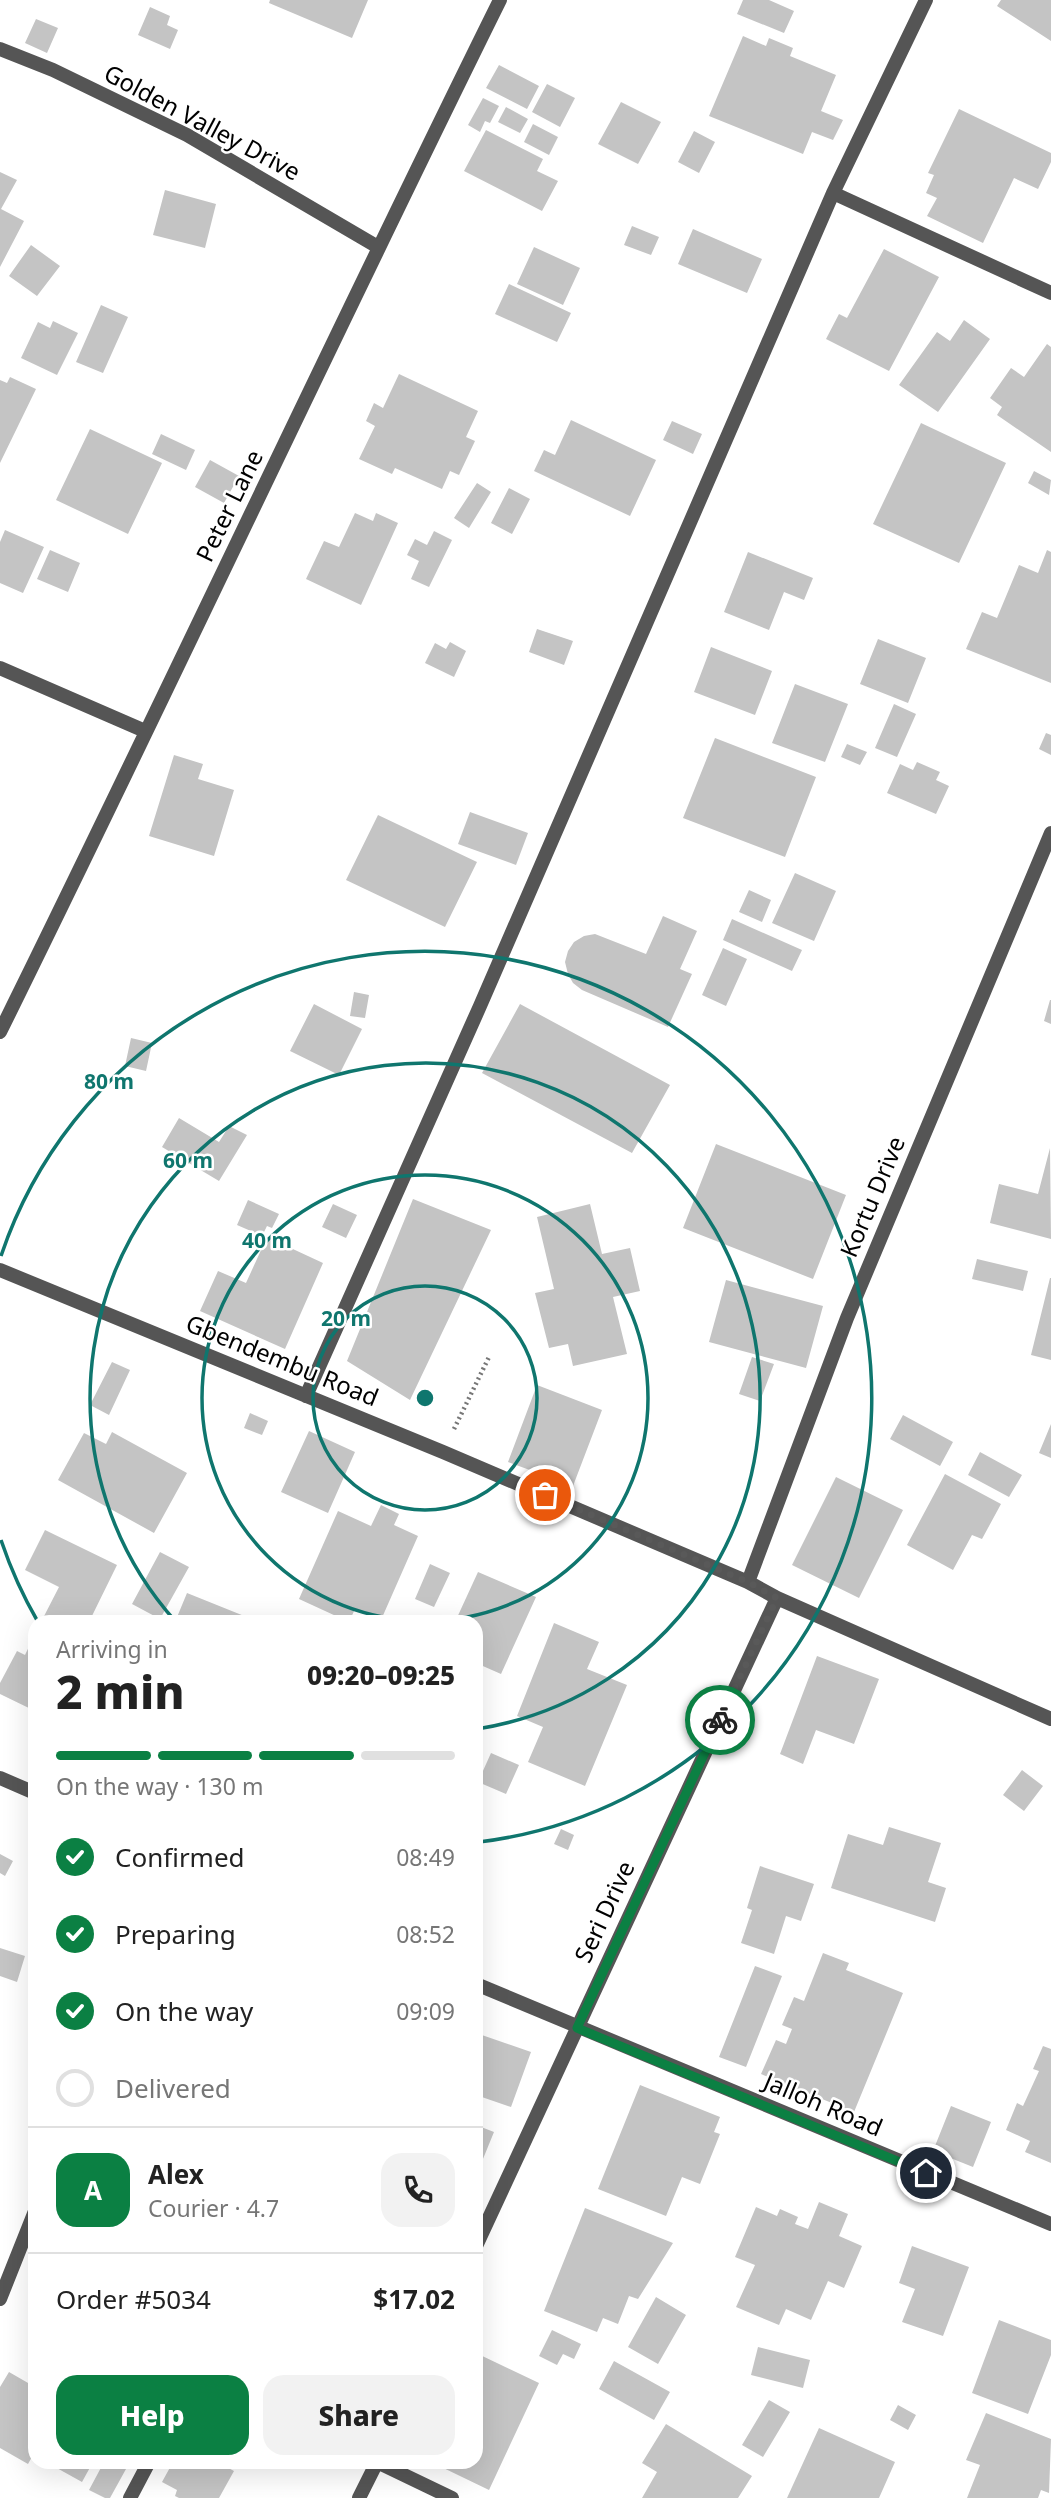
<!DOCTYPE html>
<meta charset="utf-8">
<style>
body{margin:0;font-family:"Noto Sans",sans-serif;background:#f2f2f2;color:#222;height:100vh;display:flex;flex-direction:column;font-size:26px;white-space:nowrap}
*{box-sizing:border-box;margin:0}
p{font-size:23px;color:#767676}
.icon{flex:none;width:38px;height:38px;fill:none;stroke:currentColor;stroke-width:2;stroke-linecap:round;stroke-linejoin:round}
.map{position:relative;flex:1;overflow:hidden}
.sheet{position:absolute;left:28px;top:1615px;width:455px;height:854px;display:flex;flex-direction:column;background:#fff;border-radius:21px;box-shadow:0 7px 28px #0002}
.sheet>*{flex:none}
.pin{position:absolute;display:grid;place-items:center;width:60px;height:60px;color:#fff;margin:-30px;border:4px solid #fff;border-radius:50%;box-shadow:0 2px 7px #0007}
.courier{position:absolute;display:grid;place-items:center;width:70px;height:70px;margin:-35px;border:5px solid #0b8043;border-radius:50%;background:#fff;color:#222;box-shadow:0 2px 9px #0007}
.summary em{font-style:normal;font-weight:800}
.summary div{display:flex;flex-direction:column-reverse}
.summary{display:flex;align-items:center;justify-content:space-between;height:119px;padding:0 28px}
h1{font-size:46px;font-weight:800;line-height:52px}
.bar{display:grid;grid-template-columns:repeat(4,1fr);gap:10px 7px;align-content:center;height:84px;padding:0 28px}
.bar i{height:9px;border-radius:5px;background:#e0e0e0}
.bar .current{background:#0b8043}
.bar p{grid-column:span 4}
.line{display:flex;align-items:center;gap:18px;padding:0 28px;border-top:2px solid #e0e0e0}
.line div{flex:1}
.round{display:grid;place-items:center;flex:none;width:74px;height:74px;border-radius:21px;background:#f2f2f2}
ol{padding:0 28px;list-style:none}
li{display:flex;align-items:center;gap:21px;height:77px}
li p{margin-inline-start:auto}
li .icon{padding:7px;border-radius:50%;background:#0b8043;color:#fff;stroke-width:4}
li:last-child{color:#767676}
li i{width:38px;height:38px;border:4px solid #e0e0e0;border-radius:50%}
.button{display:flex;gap:14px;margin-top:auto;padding:14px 28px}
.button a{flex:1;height:80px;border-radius:21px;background:#0b8043;color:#fff;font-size:28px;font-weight:800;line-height:80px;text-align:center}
.button a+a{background:#f2f2f2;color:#222}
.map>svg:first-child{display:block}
</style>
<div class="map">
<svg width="1051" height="2498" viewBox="0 0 1051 2498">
<rect width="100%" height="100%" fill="#fff"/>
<path fill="#c4c4c4" d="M270 0H368L352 38 269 3Z
M743 0H769L794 11 784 33 737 14Z
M1001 0H1051V41L997 6Z
M150 7 170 16 167 25 178 30 170 49 138 35Z
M36 19 58 28 47 53 25 43Z
M743 36 766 46 769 38 793 48 790 56 836 75 821 111 843 120 833 140 812 132 803 154 709 116Z
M499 65 539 86 527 109 486 88Z
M547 84 575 98 560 127 532 112Z
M483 98 499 106 490 123 485 121 480 132 468 125Z
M621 102 661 122 638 164 598 144Z
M506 107 528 119 520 133 498 122Z
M959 109 1051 153V162L1038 189 1014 178 983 243 927 216 937 198 926 193 934 175 928 173Z
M533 124 558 137 549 155 524 142Z
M486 130 543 159 537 171 558 181 542 211 464 171Z
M694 131 715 142 699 173 678 162Z
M0 172 17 180 1 209 24 221 0 267Z
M165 190 216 204 205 248 153 235Z
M632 226 659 237 651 255 624 245Z
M693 229 762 259 747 293 678 264Z
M31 245 60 266 37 296 9 276Z
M534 247 580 268 563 305 517 284Z
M884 249 939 277 889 371 826 339 839 314 847 318Z
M509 284 571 313 557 342 495 314Z
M101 305 128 317 103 373 76 362Z
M964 320 990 339 938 412 899 385 937 332 950 341Z
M53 321 78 333 57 375 21 358 38 322 50 328Z
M1047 344 1051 347V452L997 415 1002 407 990 398 1011 368 1024 377Z
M399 374 478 411 466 437 475 441 459 475 450 471 442 489 395 468 392 474 359 459 375 426 366 421 374 403 383 408Z
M10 377 36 389 0 463V380L7 383Z
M571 420 656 460 630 516 534 471 544 450 555 455Z
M672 421 702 434 693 454 663 440Z
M921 423 1006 463 959 563 873 524Z
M90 429 162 463 128 534 56 500Z
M161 434 195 450 186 470 152 454Z
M210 460 239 476 224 503 195 487Z
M1034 471 1051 480 1049 495 1028 483Z
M477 483 491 492 469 528 454 518Z
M509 488 530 499 512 534 491 523Z
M355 513 373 521 376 513 398 523 361 605 306 579 324 541 339 547Z
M5 530 44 547 23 593 0 583V542Z
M434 531 452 540 429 587 411 579 419 561 407 555 415 539 427 545Z
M50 550 80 563 68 592 37 579Z
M1047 550 1051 552V683L966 649 982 612 997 618 1019 565 1038 573Z
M748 552 813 578 804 600 784 592 769 630 724 612Z
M537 629 573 641 564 665 529 652Z
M878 639 926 658 908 703 860 684Z
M450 642 466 651 454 677 425 663 435 643 446 649Z
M711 647 772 671 755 715 694 692Z
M795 684 848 704 825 762 772 743Z
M894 704 916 714 897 757 875 748Z
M1046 733 1051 735V755L1039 749Z
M715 738 816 777 785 857 683 818Z
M847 744 867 752 860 765 841 757Z
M174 755 203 764 198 779 234 790 214 856 149 836Z
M917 762 940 772 936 780 949 786 936 814 887 793 900 764 913 770Z
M470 812 528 833 516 865 458 844Z
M378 815 477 862 445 927 346 880Z
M795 873 836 891 814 941 772 923Z
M749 890 771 900 762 922 739 912Z
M663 916 697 931 680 969 692 974 668 1027 582 990 573 983 568 974 565 962 568 951 574 942 584 936 595 934 646 954Z
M732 919 802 950 792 971 723 940Z
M723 948 747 959 726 1006 702 995Z
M354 992 369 995 365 1018 350 1016Z
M1050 1000H1051V1024L1044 1021Z
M314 1004 362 1029 339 1075 290 1051Z
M520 1004 670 1085 632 1153 482 1073Z
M131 1038 152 1043 146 1071 125 1066Z
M179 1118 219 1142 229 1126 247 1135 219 1181 162 1147Z
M716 1144 846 1195 813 1279 683 1228Z
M1050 1148 1051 1239 990 1223 999 1184 1038 1194Z
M413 1199 491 1230 410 1400 347 1361Z
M248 1200 279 1214 272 1228 267 1226 262 1236 237 1225Z
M333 1204 357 1215 346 1238 322 1227Z
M590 1204 602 1254 630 1248 640 1291 613 1297 627 1354 573 1366 568 1344 549 1348 535 1293 554 1289 537 1217Z
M267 1237 323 1263 285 1349 200 1311 218 1271 246 1283Z
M977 1259 1028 1271 1023 1291 972 1279Z
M1050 1278H1051V1360L1031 1355Z
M726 1280 823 1306 806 1368 709 1342Z
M752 1357 774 1364 760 1401 739 1394Z
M112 1362 130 1370 109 1415 90 1405Z
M537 1385 602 1410 573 1486 508 1462Z
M250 1413 268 1421 262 1435 244 1428Z
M903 1415 953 1442 940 1466 890 1439Z
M1051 1424V1458L1039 1453Z
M309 1431 355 1452 328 1513 281 1492Z
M112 1432 187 1473 154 1533 58 1480 84 1433 106 1444Z
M980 1452 1022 1475 1009 1497 968 1475Z
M945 1474 1001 1504 982 1539 972 1535 953 1570 907 1545Z
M836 1477 903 1510 859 1598 792 1565Z
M381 1505 399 1514 394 1525 418 1536 381 1620 355 1609 349 1622 299 1599 338 1511 371 1526Z
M45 1530 117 1565 89 1622H41L59 1587 25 1570Z
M160 1552 189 1567 160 1619 132 1604Z
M430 1564 450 1573 434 1607 415 1599Z
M478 1572 536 1597 501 1674 476 1663V1622H455Z
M187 1593 259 1622H175Z
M554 1623 599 1642 587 1669 627 1685 585 1786 528 1762 543 1727 517 1716Z
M35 1634V1711L0 1694V1683L17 1651 25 1655Z
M817 1656 879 1679 854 1744 816 1730 803 1764 780 1754Z
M491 1753 519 1765 506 1794 478 1782Z
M1022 1770 1043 1786 1024 1811 1003 1795Z
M889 1827 941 1843 928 1882 946 1888 935 1922 831 1888 848 1834 883 1845Z
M561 1829 574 1835 568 1850 554 1844Z
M0 1854 13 1861 5 1876 0 1873Z
M760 1866 814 1884 801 1921 786 1916 774 1954 741 1943 752 1910 747 1908Z
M0 1948 25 1956 17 1982 0 1976Z
M823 1953 849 1963 846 1970 903 1993 854 2112 761 2074 776 2040 786 2044 792 2029 782 2025 794 1997 804 2001Z
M755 1966 782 1976 746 2067 719 2057Z
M476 2033 531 2052 511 2107 476 2095Z
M1043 2046 1051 2049V2163L1025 2152 1030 2141 1006 2130 1017 2103 1023 2106 1039 2071 1033 2069Z
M640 2085 720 2117 714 2132 720 2134 700 2184 682 2177 666 2216 598 2189Z
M951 2106 991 2122 973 2167 933 2151Z
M476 2125 494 2132 476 2176Z
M819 2202 848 2214 839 2236 862 2246 844 2288 828 2281 811 2320 786 2309 779 2325 736 2307 755 2265 735 2257 756 2207 777 2216 780 2209 798 2217 795 2224 808 2229Z
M585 2208 673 2243 638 2299 629 2296 618 2324 603 2318 597 2332 544 2311Z
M912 2246 969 2267 943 2336 902 2322 915 2289 899 2283Z
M656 2297 686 2315 658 2364 628 2347Z
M999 2320 1051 2340V2355L1028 2414 972 2393Z
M552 2330 581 2344 574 2359 563 2354 557 2365 539 2356Z
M758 2347 810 2360 803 2388 751 2375Z
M476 2353 539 2383 489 2490 431 2462H476Z
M614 2361 670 2392 654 2420 599 2389Z
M9 2372 35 2387V2456L33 2455 28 2464 0 2448V2387Z
M769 2400 790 2412 763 2457 742 2445Z
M898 2405 916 2415 908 2430 890 2420Z
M986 2413 1051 2439 1049 2493 1041 2490 1038 2498H967L980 2465 966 2460Z
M666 2424 752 2476 738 2498H642L657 2472 642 2463Z
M819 2428 895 2462 879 2498H787Z
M46 2462H93L82 2482Z
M104 2462H115L126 2469 110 2498H105L89 2490Z
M173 2462H217L234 2471 219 2498H179L175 2496 177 2490 162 2482Z"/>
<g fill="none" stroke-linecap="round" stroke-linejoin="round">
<path stroke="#777" stroke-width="4.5" stroke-dasharray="2 3.5" stroke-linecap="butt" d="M454 1429 489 1357"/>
<path stroke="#555" stroke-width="14" d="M0 49 53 70 187 135 378 247
M833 193 1051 293
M0 668 145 731
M0 1032C169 690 330 343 500 0
M0 1270 443 1452 748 1582 777 1598 1051 1719
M306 1396 480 1006 833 193 926 0
M748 1582 847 1318 1051 833
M0 1778 35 1793
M476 1984 1051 2224
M476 2246 777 1598
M0 2299 35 2211
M377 2462 452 2498
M130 2498 149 2462
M359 2498 377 2462"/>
</g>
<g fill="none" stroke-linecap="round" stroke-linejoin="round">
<path stroke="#595959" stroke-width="7" stroke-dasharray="0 12.6" d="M545 1495 748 1582 777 1598 720 1720"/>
<path stroke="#0b8043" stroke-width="9" d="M720 1720 577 2028 926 2173"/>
</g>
<g fill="none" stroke="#0f766e" stroke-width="3.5">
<circle cx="425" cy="1398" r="112"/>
<circle cx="425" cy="1398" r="223"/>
<path d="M176 1622A335 335 0 1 1 477 1729"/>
<path d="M38 1622A447 447 0 0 1 1 1540M1 1256A447 447 0 1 1 479 1842"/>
</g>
<g text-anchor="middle" stroke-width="5" stroke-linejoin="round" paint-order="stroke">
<g font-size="24" fill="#000" stroke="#fff">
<text transform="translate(202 123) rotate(28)" y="8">Golden Valley Drive</text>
<text transform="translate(230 506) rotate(-64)" y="8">Peter Lane</text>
<text transform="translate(873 1197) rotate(-67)" y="8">Kortu Drive</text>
<text transform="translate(282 1361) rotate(22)" y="8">Gbendembu Road</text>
<text transform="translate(605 1912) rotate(-65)" y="8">Seri Drive</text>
<text transform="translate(823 2105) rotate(23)" y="8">Jalloh Road</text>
</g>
</g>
<circle cx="425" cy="1398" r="10" fill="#0f766e" stroke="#fff" stroke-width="3.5"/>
<g font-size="21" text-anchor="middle" font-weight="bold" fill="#0f766e" stroke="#fff" stroke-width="5" stroke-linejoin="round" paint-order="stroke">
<text x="109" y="1089">80 m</text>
<text x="188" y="1168">60 m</text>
<text x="267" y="1248">40 m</text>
<text x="346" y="1326">20 m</text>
</g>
</svg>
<div class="pin" style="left:545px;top:1495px;background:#ea580c"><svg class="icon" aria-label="bag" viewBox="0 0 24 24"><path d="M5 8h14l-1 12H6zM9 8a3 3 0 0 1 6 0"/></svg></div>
<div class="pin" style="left:926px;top:2173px;background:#1f2937"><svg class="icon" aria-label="home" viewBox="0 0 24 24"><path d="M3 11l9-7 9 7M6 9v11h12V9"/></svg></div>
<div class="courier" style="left:720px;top:1720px"><svg class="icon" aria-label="bike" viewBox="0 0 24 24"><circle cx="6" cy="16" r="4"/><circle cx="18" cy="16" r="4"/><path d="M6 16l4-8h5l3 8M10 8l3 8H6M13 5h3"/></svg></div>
<section class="sheet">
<div class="summary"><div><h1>2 min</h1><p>Arriving in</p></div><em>09:20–09:25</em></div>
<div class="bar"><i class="current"></i><i class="current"></i><i class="current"></i><i></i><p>On the way · 130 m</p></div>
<ol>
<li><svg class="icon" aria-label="check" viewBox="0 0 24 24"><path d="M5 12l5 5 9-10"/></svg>Confirmed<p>08:49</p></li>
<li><svg class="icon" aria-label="check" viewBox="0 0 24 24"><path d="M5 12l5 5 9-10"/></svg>Preparing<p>08:52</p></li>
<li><svg class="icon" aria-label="check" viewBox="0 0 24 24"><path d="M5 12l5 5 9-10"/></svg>On the way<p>09:09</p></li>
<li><i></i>Delivered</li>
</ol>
<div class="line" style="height:126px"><b class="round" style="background:#0b8043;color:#fff">A</b><div><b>Alex</b><p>Courier · 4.7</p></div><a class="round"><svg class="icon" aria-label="phone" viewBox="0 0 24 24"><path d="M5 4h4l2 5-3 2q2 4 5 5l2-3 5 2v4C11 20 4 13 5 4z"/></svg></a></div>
<div class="line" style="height:91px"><div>Order #5034</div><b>$17.02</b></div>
<div class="button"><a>Help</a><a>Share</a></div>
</section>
</div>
